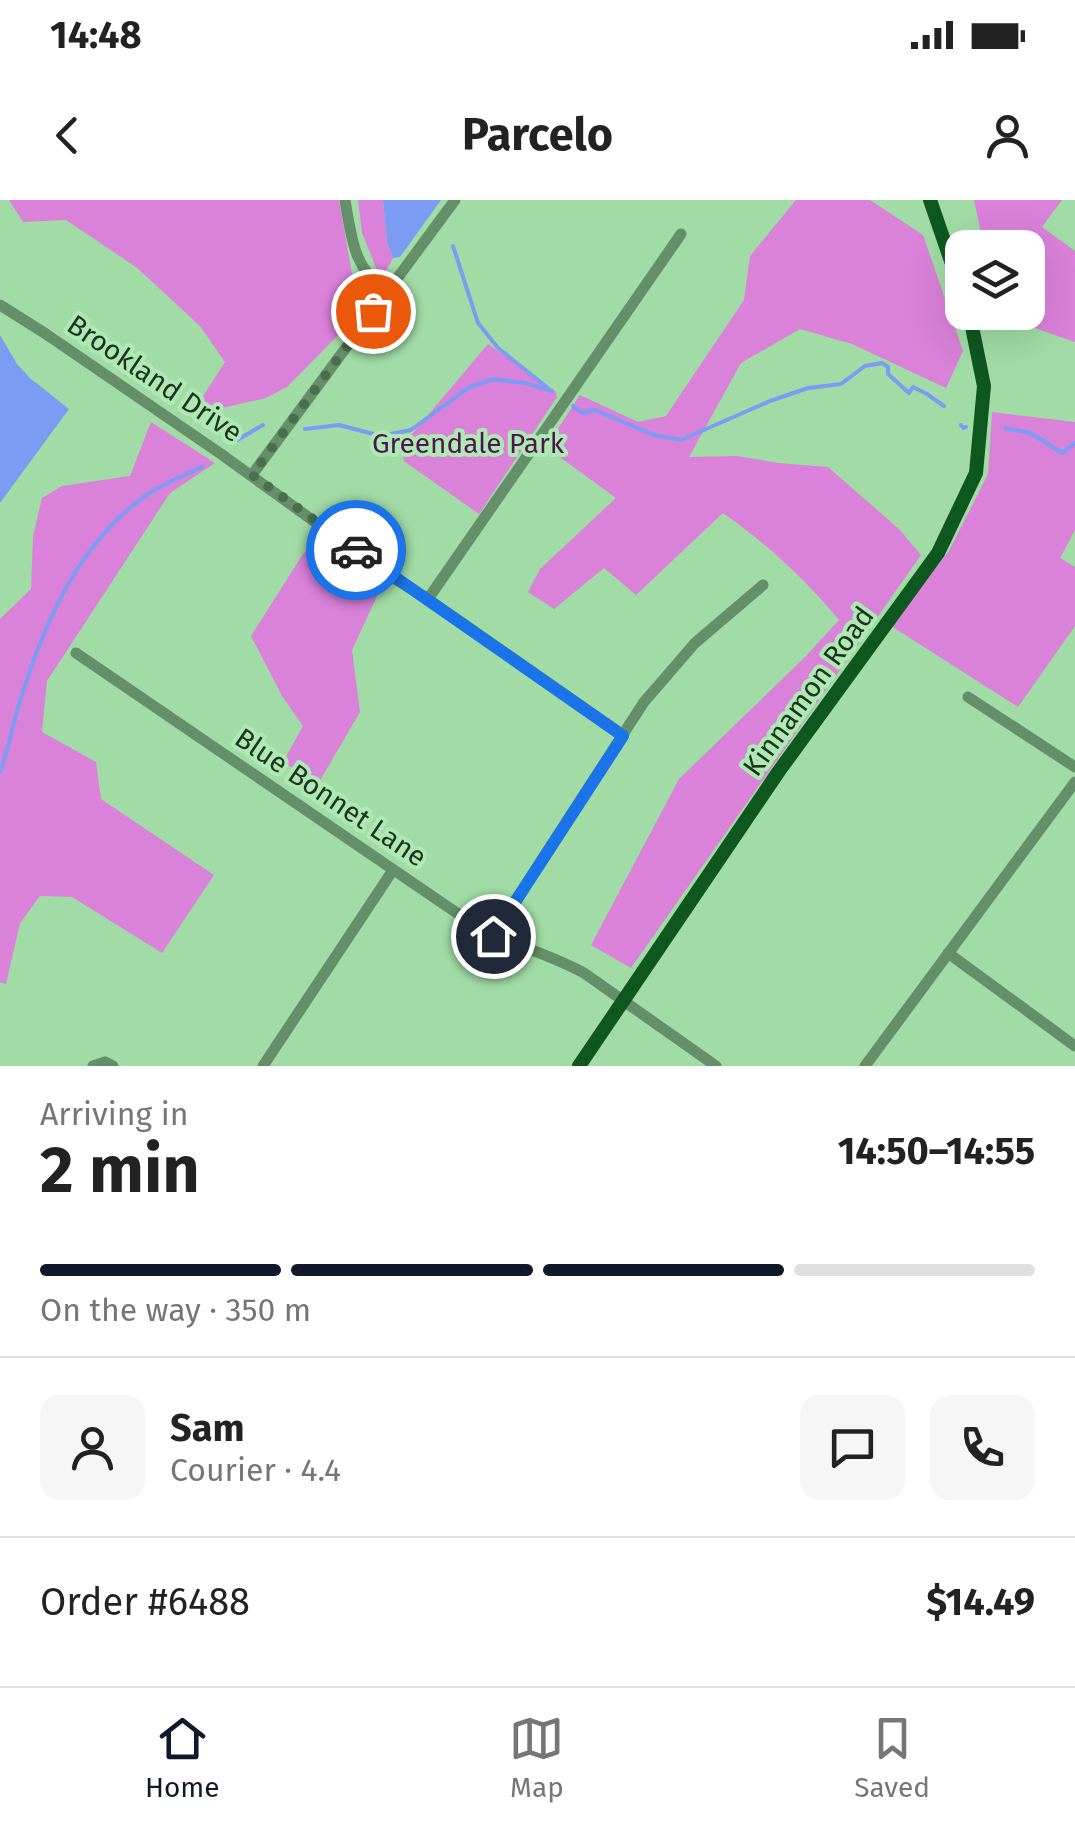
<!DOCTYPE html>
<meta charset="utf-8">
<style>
body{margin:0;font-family:"Fira Sans",sans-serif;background:#f6f6f6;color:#222;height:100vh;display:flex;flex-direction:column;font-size:38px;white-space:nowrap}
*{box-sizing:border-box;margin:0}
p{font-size:32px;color:#767676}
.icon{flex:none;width:55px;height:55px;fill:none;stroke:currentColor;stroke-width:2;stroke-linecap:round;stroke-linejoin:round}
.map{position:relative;height:866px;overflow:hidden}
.drawer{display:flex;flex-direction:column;background:#fff;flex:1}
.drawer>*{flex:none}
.fabs{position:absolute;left:945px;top:30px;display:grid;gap:20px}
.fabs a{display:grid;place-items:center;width:100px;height:100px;border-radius:20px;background:#fff;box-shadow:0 10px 40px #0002;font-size:50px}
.pin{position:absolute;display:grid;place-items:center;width:85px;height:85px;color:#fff;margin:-42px;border:5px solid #fff;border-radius:50%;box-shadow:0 2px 10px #0007}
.courier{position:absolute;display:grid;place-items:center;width:100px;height:100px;margin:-50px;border:8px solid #1a73e8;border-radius:50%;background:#fff;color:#222;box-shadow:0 2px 12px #0007}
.summary em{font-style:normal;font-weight:700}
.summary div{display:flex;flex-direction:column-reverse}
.summary{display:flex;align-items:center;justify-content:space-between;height:170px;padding:0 40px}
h1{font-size:65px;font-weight:700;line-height:75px}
.bar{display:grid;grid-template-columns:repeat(4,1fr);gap:15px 10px;align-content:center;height:120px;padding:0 40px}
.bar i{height:12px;border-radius:8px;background:#e0e0e0}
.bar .active{background:#111827}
.bar p{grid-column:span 4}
.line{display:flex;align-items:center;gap:25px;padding:0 40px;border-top:2px solid #e0e0e0}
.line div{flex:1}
.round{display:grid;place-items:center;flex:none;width:105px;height:105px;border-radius:20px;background:#f6f6f6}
.status{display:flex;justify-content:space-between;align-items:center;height:70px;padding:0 50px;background:#fff;direction:ltr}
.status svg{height:28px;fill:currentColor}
header{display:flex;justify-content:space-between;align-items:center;height:130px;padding:0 40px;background:#fff;font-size:45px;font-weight:700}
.dock{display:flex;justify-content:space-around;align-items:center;height:140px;border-top:2px solid #e0e0e0;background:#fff;font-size:28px;color:#767676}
.dock a{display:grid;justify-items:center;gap:5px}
.dock .active{color:#111827}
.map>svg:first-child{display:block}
</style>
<div class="status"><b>14:48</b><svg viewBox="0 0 49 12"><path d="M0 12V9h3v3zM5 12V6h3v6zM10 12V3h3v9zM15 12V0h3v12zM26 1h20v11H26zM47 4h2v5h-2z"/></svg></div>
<header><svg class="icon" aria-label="back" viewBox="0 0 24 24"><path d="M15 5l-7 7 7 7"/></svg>Parcelo<svg class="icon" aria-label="person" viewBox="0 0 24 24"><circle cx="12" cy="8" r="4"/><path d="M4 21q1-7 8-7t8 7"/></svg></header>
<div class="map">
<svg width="1075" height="866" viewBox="0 0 1075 866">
<rect width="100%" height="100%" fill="#a1dca6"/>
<path fill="#da81da" d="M9 0H339L359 114 287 187 266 198 191 215 225 162 200 126 136 67 66 20 23 22Z
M358 0H383L387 42 393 58 381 80 362 33Z
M796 0H870L923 35 963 151 946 188 852 144 800 129 741 163 689 257 737 256 778 263 828 267 899 329 921 355 631 768 591 745 679 579 806 456 839 420C805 379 767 344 723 313L636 395 604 368 554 409 528 392 540 369 616 298 546 247 580 195 638 222 666 216 744 100 750 56Z
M974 0H1062L1042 27 1075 51V142L997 115 996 113 1028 112V48L984 47Z
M488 144 555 191 557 197 479 314 404 261 402 246Z
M992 212 1075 222V330L1060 358 1075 367V426L1018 507 891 426 949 351 988 274Z
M151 222 215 263 170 293 47 481 42 532 96 562 101 599 214 675 162 753 72 697 40 696 20 723 6 784 0 782V419L31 389 33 336 42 298 62 286 130 276Z
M310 347 378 394 352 450 360 512 318 584 283 562 303 526 282 496 251 436 303 354Z"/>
<path fill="#7b9cf2" d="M383 0H441L400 57 393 58 387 42Z
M0 135 17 164 30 178 69 209 0 303Z"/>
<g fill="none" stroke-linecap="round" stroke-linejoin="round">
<path stroke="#7b9cf2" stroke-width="4" d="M453 46 478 123 498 148 548 188
M573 206 583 213 595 210 654 235 681 240 770 201 808 188 841 184 865 166 882 163 888 167V174L909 193 913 187 927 194 944 206
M961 225 963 228 966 227
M1005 228 1031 233 1062 253 1075 243
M305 229 339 225 381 236 411 230 468 188 493 179 525 183 552 191
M232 243 263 225
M0 572C9 549 13 522 21 498 45 421 79 342 148 294 165 283 184 275 202 267"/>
<path stroke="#658f69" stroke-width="11" d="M345 0C352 40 353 66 386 93
M0 105 46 134 221 254 387 374 428 399 623 535
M252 275 455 0
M428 399 681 34
M76 453 473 724C508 744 548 753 584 773L716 866
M968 497 1075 567
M493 735 644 502 695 443 763 385
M948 753 1075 846
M93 866 105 862 113 866
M263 866 393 670
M865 866 1075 582"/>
<path stroke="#0e5820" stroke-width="14" d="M930 0 962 93
M579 866 779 571 938 353 976 273 984 186 969 112"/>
</g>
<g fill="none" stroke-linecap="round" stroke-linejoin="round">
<path stroke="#4b6e4e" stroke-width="10" stroke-dasharray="0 18" d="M356 350 252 275 373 111"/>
<path stroke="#1a73e8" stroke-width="12" d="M356 350 623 536 493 736"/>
</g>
<g text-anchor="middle" stroke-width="8" stroke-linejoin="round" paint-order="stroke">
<g font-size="28" fill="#1c331e" stroke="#aee9b3">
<text transform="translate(155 178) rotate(34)" y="10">Brookland Drive</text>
<text transform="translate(808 491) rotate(-54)" y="10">Kinnamon Road</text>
<text transform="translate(331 597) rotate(34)" y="10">Blue Bonnet Lane</text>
</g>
<g font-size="28" fill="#4f1551" stroke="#aee9b3">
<text x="468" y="253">Greendale Park</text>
</g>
</g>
</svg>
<div class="fabs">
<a><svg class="icon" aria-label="layers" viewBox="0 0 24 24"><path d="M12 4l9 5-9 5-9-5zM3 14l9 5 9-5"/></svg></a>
</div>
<div class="pin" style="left:373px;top:111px;background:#ea580c"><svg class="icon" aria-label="bag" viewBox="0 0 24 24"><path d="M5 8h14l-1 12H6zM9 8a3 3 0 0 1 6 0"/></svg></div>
<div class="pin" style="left:493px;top:736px;background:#1f2937"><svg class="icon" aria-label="home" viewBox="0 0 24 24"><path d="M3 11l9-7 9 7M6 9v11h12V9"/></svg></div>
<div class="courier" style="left:356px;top:350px"><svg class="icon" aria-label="car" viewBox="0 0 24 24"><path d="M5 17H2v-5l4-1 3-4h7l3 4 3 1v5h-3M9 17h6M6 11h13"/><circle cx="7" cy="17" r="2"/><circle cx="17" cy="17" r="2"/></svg></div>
</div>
<section class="drawer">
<div class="summary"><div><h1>2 min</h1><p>Arriving in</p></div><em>14:50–14:55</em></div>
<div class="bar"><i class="active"></i><i class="active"></i><i class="active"></i><i></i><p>On the way · 350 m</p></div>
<div class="line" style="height:180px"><a class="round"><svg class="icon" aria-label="person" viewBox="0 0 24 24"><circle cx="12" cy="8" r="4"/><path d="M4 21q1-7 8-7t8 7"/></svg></a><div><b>Sam</b><p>Courier · 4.4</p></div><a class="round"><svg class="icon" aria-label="chat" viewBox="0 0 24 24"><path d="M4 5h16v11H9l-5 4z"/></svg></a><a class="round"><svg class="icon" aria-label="phone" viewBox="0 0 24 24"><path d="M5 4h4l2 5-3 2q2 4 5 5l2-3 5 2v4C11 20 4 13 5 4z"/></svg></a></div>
<div class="line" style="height:130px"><div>Order #6488</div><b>$14.49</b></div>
</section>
<nav class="dock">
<a class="active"><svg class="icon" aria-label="home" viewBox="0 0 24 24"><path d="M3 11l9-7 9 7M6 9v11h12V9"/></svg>Home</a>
<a><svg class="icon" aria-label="map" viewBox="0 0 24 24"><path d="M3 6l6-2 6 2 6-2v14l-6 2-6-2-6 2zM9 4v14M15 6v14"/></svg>Map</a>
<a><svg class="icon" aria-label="saved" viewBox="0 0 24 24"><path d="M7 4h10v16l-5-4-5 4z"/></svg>Saved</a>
</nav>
